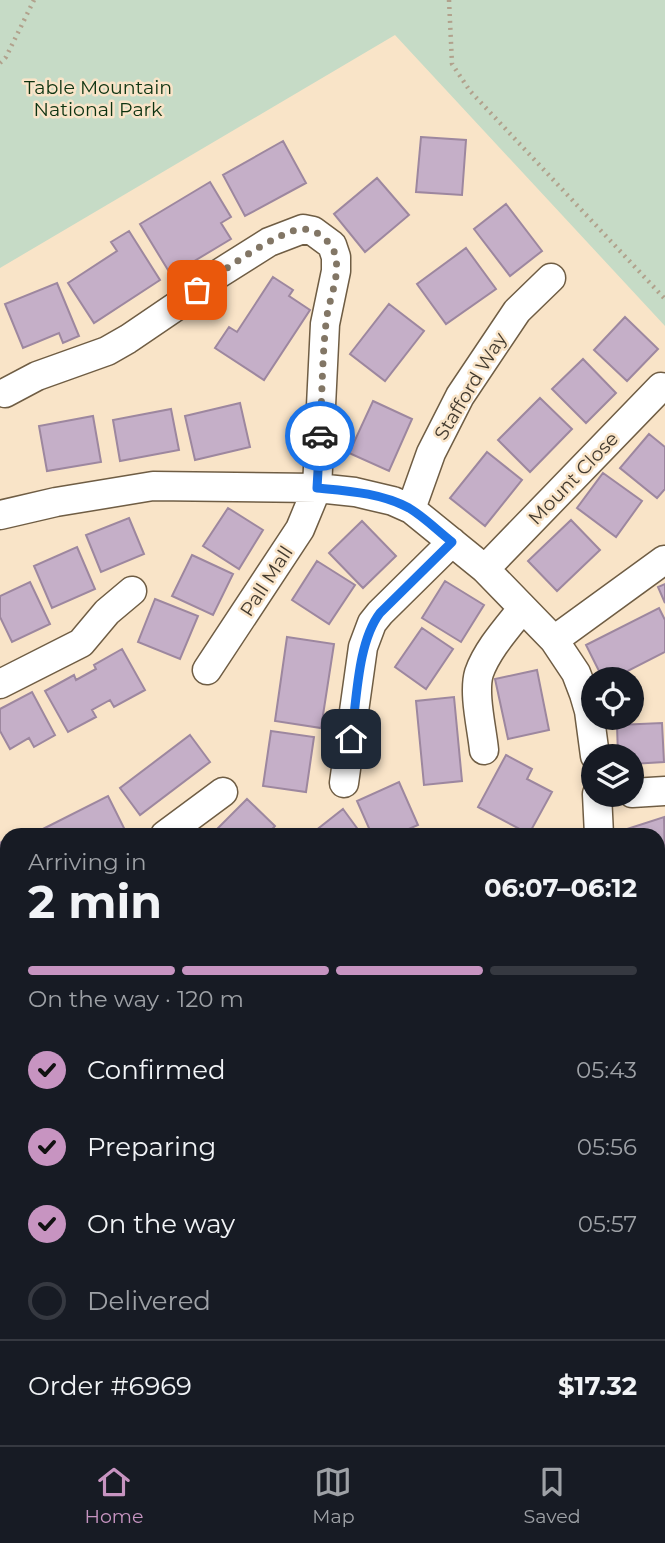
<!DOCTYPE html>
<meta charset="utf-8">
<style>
body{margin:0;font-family:Montserrat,sans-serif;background:#242831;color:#f1f3f6;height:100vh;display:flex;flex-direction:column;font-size:26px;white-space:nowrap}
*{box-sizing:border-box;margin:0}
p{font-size:23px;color:#9ea1a6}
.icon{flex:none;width:38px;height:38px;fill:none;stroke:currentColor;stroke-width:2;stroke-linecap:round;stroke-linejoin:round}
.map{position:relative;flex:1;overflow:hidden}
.side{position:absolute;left:0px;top:828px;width:665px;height:618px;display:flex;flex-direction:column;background:#171b24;border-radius:21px 21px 0 0;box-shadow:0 4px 10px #0003}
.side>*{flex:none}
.controls{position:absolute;left:581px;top:667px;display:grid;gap:14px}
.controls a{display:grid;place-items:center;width:63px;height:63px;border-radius:50%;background:#171b24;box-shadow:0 4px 10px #0003;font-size:35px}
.pin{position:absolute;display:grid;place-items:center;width:60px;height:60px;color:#fff;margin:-30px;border-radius:14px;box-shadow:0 4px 10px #0006}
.courier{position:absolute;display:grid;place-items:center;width:70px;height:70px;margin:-35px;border:5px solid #1a73e8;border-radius:50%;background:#fff;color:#222;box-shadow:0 2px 9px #0007}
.overview em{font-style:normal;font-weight:700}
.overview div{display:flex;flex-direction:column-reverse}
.overview{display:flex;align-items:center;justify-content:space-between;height:119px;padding:0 28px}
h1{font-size:46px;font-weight:700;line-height:52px}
.bar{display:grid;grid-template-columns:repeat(4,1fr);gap:10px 7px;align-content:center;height:84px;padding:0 28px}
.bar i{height:9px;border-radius:5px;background:#363941}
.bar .active{background:#c794c1}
.bar p{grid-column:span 4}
.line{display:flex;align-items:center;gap:18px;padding:0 28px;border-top:2px solid #363941}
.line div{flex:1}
ol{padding:0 28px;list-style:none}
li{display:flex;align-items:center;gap:21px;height:77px}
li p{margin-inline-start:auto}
li .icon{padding:7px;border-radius:50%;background:#c794c1;color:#111;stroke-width:4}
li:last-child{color:#9ea1a6}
li i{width:38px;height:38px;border:4px solid #363941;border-radius:50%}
.tabs{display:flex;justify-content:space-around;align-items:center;height:98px;border-top:2px solid #363941;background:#171b24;font-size:19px;color:#9ea1a6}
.tabs a{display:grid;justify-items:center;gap:4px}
.tabs .active{color:#c794c1}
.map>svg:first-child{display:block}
</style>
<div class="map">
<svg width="665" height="1445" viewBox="0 0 665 1445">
<rect width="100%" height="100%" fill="#f9e4c8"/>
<path fill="#c6dbc6" d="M0 0H665V326L395 35 0 268Z"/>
<path fill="#c5afc8" stroke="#9d879f" stroke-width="2" d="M421 137 466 140 462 195 416 192Z
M283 141 306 183 245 216 223 175Z
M377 178 409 215 365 252 334 214Z
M210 182 231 217 221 223 231 239 171 275 140 224Z
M506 204 542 251 510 276 474 229Z
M129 231 160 280 94 323 68 283 117 251 111 242Z
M466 248 496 289 446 324 417 284Z
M273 277 293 290 289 296 310 310 264 380 215 348 229 327 237 332Z
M57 283 79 336 63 343 59 333 23 348 5 304Z
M389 304 424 331 385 381 350 354Z
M625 317 658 349 627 381 594 350Z
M583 359 616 393 586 423 552 389Z
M540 398 572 429 530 472 498 440Z
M373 401 412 419 389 471 349 453Z
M240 403 250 447 195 460 185 416Z
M171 409 179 450 120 461 113 420Z
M93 416 101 462 47 471 39 426Z
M649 434 665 447V489L657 498 620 468Z
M487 452 522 480 485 526 450 498Z
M603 473 642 501 616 537 577 508Z
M228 508 263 530 239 569 203 546Z
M129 518 144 554 101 572 86 535Z
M571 520 600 550 557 591 528 561Z
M362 521 396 556 363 588 329 553Z
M77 547 95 589 52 608 34 566Z
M192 555 233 574 213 615 172 596Z
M317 561 355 585 329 624 292 600Z
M445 581 484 605 461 642 422 618Z
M30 582 50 624 12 642 0 617V596Z
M665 584V603L658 587Z
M155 599 198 616 180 659 138 642Z
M659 608 665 620V652L612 679H603L586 645Z
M422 628 453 649 426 689 395 667Z
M287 637 334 644 321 728 275 721Z
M122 649 145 690 114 707 110 700 92 710 96 717 68 732 45 691 74 675 76 680 96 669 94 665Z
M537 670 549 730 508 739 495 679Z
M32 692 55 735 34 747 29 738 10 749 0 731V709Z
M454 697 462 781 424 785 416 701Z
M662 723 664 762 632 764V756H618L617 725Z
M271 731 314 737 306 792 263 786Z
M190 735 210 762 140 815 120 788Z
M506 755 532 769 527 779 552 792 529 834 478 807Z
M399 782 418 825 395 835H372L357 801Z
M108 796 126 832 121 835H31Z
M247 799 275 826 267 835H220L216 830Z
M343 809 362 835H310Z
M664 817 665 865 658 867V835H619L618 832Z
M7 839V883L0 887V843Z
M665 913V967L658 972V918Z
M7 964V1012L0 1017V969Z
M665 1073V1114L658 1108V1081Z
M658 1120 665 1124V1132L658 1144Z
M7 1150V1264L0 1267V1155Z
M0 1276 7 1285V1353L0 1344Z
M665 1375V1433L663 1435 658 1430V1382Z
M293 1438H345L350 1445H294L290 1441Z
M541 1438H594V1445H541Z"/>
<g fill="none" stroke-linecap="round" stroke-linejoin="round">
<defs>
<path id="street" d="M5 393 37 376 107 351 128 339 181 303 212 278 269 242 303 229 313 231 332 245 336 257V271L325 324 317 488 300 529 207 670
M411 509 431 453 460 396 517 311 551 278
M0 515 56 502 153 486 317 488 355 492 393 501 411 509 485 569 554 640 576 673 584 694 589 711 595 756
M485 569 661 387
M554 640 664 560
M0 684 81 643 107 612 132 591
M484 750C482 729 473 693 479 673 487 650 507 628 522 609
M344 783 363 647 372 623 380 613 452 542
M632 793 665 791
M597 794 599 835
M165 835 223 792
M0 936 7 932
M658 1001 665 998
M0 1062 7 1067
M658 1207 665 1196
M478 1438 486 1445
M237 1445 245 1438
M400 1445 408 1438"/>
</defs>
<use href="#street" stroke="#6f5d44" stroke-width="31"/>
<path stroke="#b1a18c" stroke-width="4.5" stroke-dasharray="2 5" stroke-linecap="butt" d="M449 0 452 64 470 91 665 299
M0 63 6 57 34 0"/>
<use href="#street" stroke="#fff" stroke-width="28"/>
</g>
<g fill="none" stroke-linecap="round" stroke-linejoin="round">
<path stroke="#827665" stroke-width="7" stroke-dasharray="0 12.6" d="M197 290C216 275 280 229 303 229 317 229 331 242 335 254 341 277 328 300 326 323 322 360 322 398 320 436"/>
<path stroke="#1a73e8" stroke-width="9" d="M320 436 317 488C348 491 381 493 409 508 424 517 438 531 452 542L380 613C357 643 357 701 351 739"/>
</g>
<g text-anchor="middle" stroke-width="5" stroke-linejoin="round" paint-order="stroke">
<g font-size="19" fill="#0d3311" stroke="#f9e4c8">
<text x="98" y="94">Table Mountain<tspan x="98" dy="22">National Park</tspan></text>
</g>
<g font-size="19" fill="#423a2f" stroke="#f9e4c8">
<text transform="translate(470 386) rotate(-59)" y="7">Stafford Way</text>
<text transform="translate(573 478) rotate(-46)" y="7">Mount Close</text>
<text transform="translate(266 581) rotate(-57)" y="7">Pall Mall</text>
</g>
</g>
</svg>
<div class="controls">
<a><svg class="icon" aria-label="locate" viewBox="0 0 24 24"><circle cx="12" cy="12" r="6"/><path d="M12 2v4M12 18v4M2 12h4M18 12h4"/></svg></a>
<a><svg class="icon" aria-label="layers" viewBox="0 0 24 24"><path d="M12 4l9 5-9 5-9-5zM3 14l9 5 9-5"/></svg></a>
</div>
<div class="pin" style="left:197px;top:290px;background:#ea580c"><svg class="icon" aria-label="bag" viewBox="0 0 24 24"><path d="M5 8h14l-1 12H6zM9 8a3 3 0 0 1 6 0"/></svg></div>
<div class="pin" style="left:351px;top:739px;background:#1f2937"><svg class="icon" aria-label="home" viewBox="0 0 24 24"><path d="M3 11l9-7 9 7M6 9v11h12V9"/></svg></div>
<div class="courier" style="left:320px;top:436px"><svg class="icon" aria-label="car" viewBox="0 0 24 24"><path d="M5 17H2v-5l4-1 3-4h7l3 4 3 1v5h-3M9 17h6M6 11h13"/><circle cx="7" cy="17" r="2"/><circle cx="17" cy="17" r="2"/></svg></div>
<section class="side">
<div class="overview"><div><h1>2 min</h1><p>Arriving in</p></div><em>06:07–06:12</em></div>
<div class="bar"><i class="active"></i><i class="active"></i><i class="active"></i><i></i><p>On the way · 120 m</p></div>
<ol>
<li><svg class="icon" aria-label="check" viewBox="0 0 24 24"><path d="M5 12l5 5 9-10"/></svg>Confirmed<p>05:43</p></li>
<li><svg class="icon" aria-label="check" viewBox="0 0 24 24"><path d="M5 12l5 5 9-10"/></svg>Preparing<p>05:56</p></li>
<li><svg class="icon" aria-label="check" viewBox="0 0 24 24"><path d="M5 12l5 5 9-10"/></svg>On the way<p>05:57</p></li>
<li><i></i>Delivered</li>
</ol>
<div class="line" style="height:91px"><div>Order #6969</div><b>$17.32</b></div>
</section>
</div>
<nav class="tabs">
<a class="active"><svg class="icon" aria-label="home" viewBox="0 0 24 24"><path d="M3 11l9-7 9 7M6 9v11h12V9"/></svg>Home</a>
<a><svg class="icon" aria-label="map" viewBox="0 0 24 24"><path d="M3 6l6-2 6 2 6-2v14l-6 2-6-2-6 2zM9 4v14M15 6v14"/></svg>Map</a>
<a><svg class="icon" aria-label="saved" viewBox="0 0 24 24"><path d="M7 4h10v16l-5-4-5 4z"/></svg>Saved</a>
</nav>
